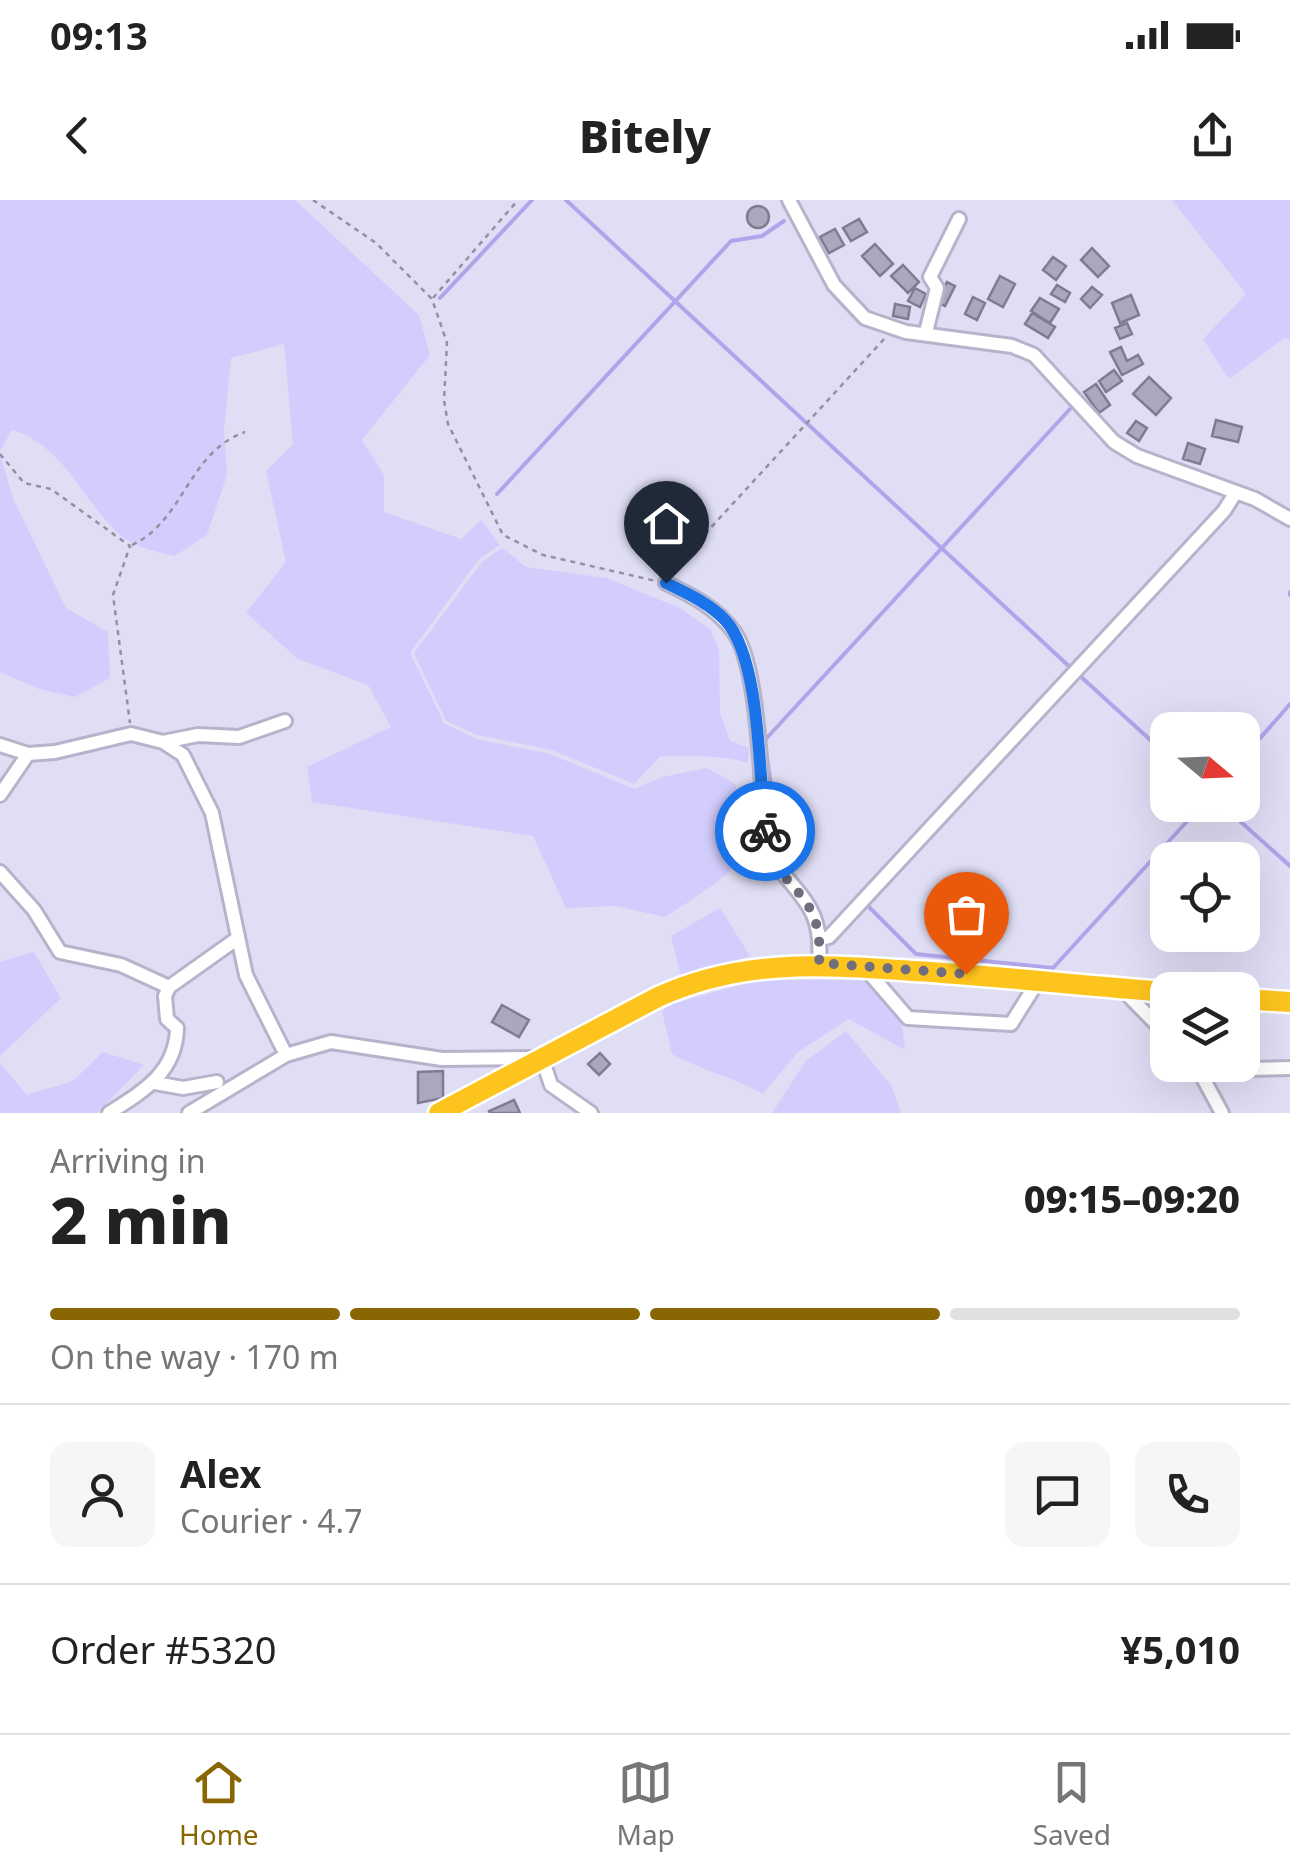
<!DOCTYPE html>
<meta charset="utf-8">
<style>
body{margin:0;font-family:"Noto Sans",sans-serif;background:#f6f6f6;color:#222;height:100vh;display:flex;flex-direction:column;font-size:38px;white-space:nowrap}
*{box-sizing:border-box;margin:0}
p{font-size:32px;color:#767676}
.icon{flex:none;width:55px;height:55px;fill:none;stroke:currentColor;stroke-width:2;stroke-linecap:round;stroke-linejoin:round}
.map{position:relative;height:913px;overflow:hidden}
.panel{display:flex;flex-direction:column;background:#fff;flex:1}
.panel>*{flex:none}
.needle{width:65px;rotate:109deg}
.tools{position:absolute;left:1150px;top:512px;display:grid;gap:20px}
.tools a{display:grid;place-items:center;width:110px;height:110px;border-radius:20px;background:#fff;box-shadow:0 10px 40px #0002;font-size:50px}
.pin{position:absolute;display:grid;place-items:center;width:85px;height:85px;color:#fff;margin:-102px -42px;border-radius:50% 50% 50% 0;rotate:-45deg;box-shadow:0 0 10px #0007}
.pin .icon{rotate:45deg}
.courier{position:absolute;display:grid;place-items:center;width:100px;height:100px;margin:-50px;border:8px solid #1a73e8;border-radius:50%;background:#fff;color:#222;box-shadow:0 2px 12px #0007}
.headline em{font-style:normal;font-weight:800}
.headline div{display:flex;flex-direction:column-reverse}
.headline{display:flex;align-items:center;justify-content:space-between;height:170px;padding:0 50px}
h1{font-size:65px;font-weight:800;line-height:75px}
.bar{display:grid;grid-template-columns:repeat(4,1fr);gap:15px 10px;align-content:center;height:120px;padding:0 50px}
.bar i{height:12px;border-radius:8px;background:#e0e0e0}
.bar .selected{background:#886703}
.bar p{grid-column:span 4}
.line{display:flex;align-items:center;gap:25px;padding:0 50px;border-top:2px solid #e0e0e0}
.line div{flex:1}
.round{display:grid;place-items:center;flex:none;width:105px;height:105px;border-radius:20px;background:#f6f6f6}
.status{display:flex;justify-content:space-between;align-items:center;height:70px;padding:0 50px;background:#fff;direction:ltr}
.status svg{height:28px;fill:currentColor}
header{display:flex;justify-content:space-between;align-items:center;height:130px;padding:0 50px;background:#fff;font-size:45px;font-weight:800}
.tab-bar{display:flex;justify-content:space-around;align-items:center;height:140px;border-top:2px solid #e0e0e0;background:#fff;font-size:28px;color:#767676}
.tab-bar a{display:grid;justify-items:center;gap:5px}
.tab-bar .selected{color:#886703}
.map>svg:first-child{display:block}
</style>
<div class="status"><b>09:13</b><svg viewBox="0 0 49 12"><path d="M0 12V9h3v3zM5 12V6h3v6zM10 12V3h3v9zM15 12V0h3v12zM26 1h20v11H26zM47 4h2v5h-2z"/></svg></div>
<header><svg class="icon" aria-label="back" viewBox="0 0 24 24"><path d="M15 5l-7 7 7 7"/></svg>Bitely<svg class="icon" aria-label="share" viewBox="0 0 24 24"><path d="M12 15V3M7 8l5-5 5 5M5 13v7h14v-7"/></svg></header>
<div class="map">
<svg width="1290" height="913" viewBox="0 0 1290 913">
<rect width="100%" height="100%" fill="#e0def5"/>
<path fill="#d3cdfd" d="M0 0H295L419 115 430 155 362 240 384 275V312L461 339 481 320 500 345 479 359 410 453 444 523 476 539 550 554 635 589 662 577 707 568 734 583 742 600 730 619C734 625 742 632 744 639 751 668 685 703 665 717L615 706 566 708 533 636 312 602 307 567 391 527 368 485 298 459 246 413 286 362 266 271 293 244 284 144 231 158 224 230 227 275 207 335 175 356C154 351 133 347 117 332 81 298 63 245 12 230L0 251Z
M1172 0H1290V140L1284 138 1229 179 1203 139 1246 94Z
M0 255 13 298 66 408 108 432 110 478 75 497 39 489 0 472Z
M502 348 526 367 606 378 680 408 710 429 719 449 720 513 730 541 749 548 748 563C718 554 692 557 661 556L634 584 552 550 477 535 446 521 414 453 482 362Z
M720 708 750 756 681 778 671 736Z
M34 752 61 798 0 856V762Z
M757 780H863L901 815 905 850 849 819 798 852 763 894C733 877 703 871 672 854L662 811 669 805Z
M846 831 891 885 901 913H772L806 861Z
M103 852 144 865 97 913H0V863L27 895 73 881Z"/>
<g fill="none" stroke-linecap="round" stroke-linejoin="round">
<path stroke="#afa5ea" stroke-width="4" d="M566 0 1072 469
M440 98 532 0
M497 294 731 41 762 36 784 21
M1290 392V395
M1079 475 1168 556
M764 541 1070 209
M766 551 781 655
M1242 559 1290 504
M1222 605 1290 666
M869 707 916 754 1053 768 1202 605"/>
</g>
<path fill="#aaa8be" stroke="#7e7c91" stroke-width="2.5" d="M747 17a11 11 0 1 1 22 0a11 11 0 1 1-22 0Z
M859 19 867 32 851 41 843 28Z
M835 29 844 45 829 53 820 37Z
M875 44 893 64 880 76 862 56Z
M1092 48 1109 66 1098 77 1081 60Z
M1053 57 1066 66 1056 80 1043 70Z
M903 65 919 82 908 93 891 76Z
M1000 76 1015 84 1003 107 988 99Z
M947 82 955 86 945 106 937 102Z
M1057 85 1070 93 1065 102 1051 94Z
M1092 87 1102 95 1090 108 1081 99Z
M915 88 926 94 920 107 908 101Z
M1131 95 1139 115 1120 123 1112 103Z
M973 97 985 103 977 120 965 114Z
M1040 98 1059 109 1050 123 1031 111Z
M895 104 910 107 908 119 893 116Z
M1032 113 1055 127 1048 138 1025 124Z
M1127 123 1132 134 1120 139 1115 128Z
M1121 147 1127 161 1138 155 1143 164 1122 175 1110 152Z
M1114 170 1122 181 1106 192 1099 181Z
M1149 177 1171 198 1156 215 1133 194Z
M1096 184 1110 205 1099 213 1084 192Z
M1216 220 1242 227 1238 242 1212 236Z
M1136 221 1147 228 1139 241 1127 233Z
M1188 243 1205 249 1200 264 1183 259Z
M502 805 529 820 519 837 492 822Z
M600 853 610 864 599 875 588 864Z
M443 871V898L418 903V872Z
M514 900 520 913H490L489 911Z"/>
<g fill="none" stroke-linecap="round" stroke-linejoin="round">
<defs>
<path id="minor" d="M789 0 834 85 865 118 906 132 1012 146 1034 155 1114 242 1137 256 1255 299 1290 319
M926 132 937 88 930 77 959 19
M666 383C691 395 717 408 734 432 760 468 761 595 766 644 790 697 824 696 819 763
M163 542 198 535 239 537 285 521
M0 545 28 554 55 552 131 534 163 542 183 555 212 613 246 775 286 855
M0 595 28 554
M0 672 34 710 60 752 121 765 169 787
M821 739 829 737 1224 311 1236 292
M864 767 908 818 1011 824 1038 781
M1122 789 1168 836
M1197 867 1222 913
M1200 870 1290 868
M155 883 183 888 217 882
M109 913C142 892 176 873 177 828L167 819 165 796 169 787 238 738
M189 913 286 855 331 842 442 859 542 858 551 885 591 913"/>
<path id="highway" d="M1242 799 1290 802
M439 913 658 797C744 758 823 765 914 771 999 776 1083 786 1168 792"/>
</defs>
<use href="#minor" stroke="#b6b3ca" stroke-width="18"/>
<use href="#highway" stroke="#fff" stroke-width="25"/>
<path stroke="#9290a1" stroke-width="2.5" stroke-dasharray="5 5" stroke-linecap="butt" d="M313 0 376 43 432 99 447 143 444 200 448 224 503 335 543 355 656 381
M433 98 518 0
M0 254 24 283 51 289 130 346 113 395 130 523
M132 345C185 320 187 253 245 232
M671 371 885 138"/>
<use href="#minor" stroke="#fff" stroke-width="12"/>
<use href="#highway" stroke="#fdc41d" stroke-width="20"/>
</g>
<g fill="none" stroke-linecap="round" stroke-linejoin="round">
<path stroke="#706e7c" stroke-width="10" stroke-dasharray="0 18" d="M765 631C772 693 825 684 819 763L966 774"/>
<path stroke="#1a73e8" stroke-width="12" d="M666 383C686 393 709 403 725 420 761 458 759 577 765 631"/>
</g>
</svg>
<div class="tools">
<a><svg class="needle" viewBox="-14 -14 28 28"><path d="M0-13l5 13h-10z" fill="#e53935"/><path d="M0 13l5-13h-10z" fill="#767676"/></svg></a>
<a><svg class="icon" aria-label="locate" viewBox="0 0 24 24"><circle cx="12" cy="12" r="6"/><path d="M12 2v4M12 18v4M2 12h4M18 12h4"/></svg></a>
<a><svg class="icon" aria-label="layers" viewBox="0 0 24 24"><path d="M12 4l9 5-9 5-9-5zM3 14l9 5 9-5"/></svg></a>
</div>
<div class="pin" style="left:966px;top:774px;background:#ea580c"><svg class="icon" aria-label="bag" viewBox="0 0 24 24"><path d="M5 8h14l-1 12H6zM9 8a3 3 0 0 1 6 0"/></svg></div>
<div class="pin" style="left:666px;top:383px;background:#1f2937"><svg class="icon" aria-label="home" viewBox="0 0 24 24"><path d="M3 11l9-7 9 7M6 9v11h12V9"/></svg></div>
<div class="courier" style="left:765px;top:631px"><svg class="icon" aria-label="bike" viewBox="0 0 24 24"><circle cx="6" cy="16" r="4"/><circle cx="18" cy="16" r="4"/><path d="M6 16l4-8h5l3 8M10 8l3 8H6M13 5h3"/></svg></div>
</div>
<section class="panel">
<div class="headline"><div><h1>2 min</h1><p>Arriving in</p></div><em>09:15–09:20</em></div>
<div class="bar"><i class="selected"></i><i class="selected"></i><i class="selected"></i><i></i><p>On the way · 170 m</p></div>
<div class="line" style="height:180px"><a class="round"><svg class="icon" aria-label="person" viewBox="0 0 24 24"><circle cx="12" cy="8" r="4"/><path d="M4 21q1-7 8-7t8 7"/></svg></a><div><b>Alex</b><p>Courier · 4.7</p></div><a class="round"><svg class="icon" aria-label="chat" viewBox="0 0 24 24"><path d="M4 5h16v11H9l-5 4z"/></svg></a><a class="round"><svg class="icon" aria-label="phone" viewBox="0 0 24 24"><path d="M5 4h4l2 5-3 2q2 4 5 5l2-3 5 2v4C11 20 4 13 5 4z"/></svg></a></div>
<div class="line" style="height:130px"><div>Order #5320</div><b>¥5,010</b></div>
</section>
<nav class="tab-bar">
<a class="selected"><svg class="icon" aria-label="home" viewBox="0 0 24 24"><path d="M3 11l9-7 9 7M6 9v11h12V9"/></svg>Home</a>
<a><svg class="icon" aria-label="map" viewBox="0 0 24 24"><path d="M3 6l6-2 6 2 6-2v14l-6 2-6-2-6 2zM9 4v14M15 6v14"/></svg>Map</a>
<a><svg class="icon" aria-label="saved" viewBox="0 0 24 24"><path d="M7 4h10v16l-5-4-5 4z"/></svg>Saved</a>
</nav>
